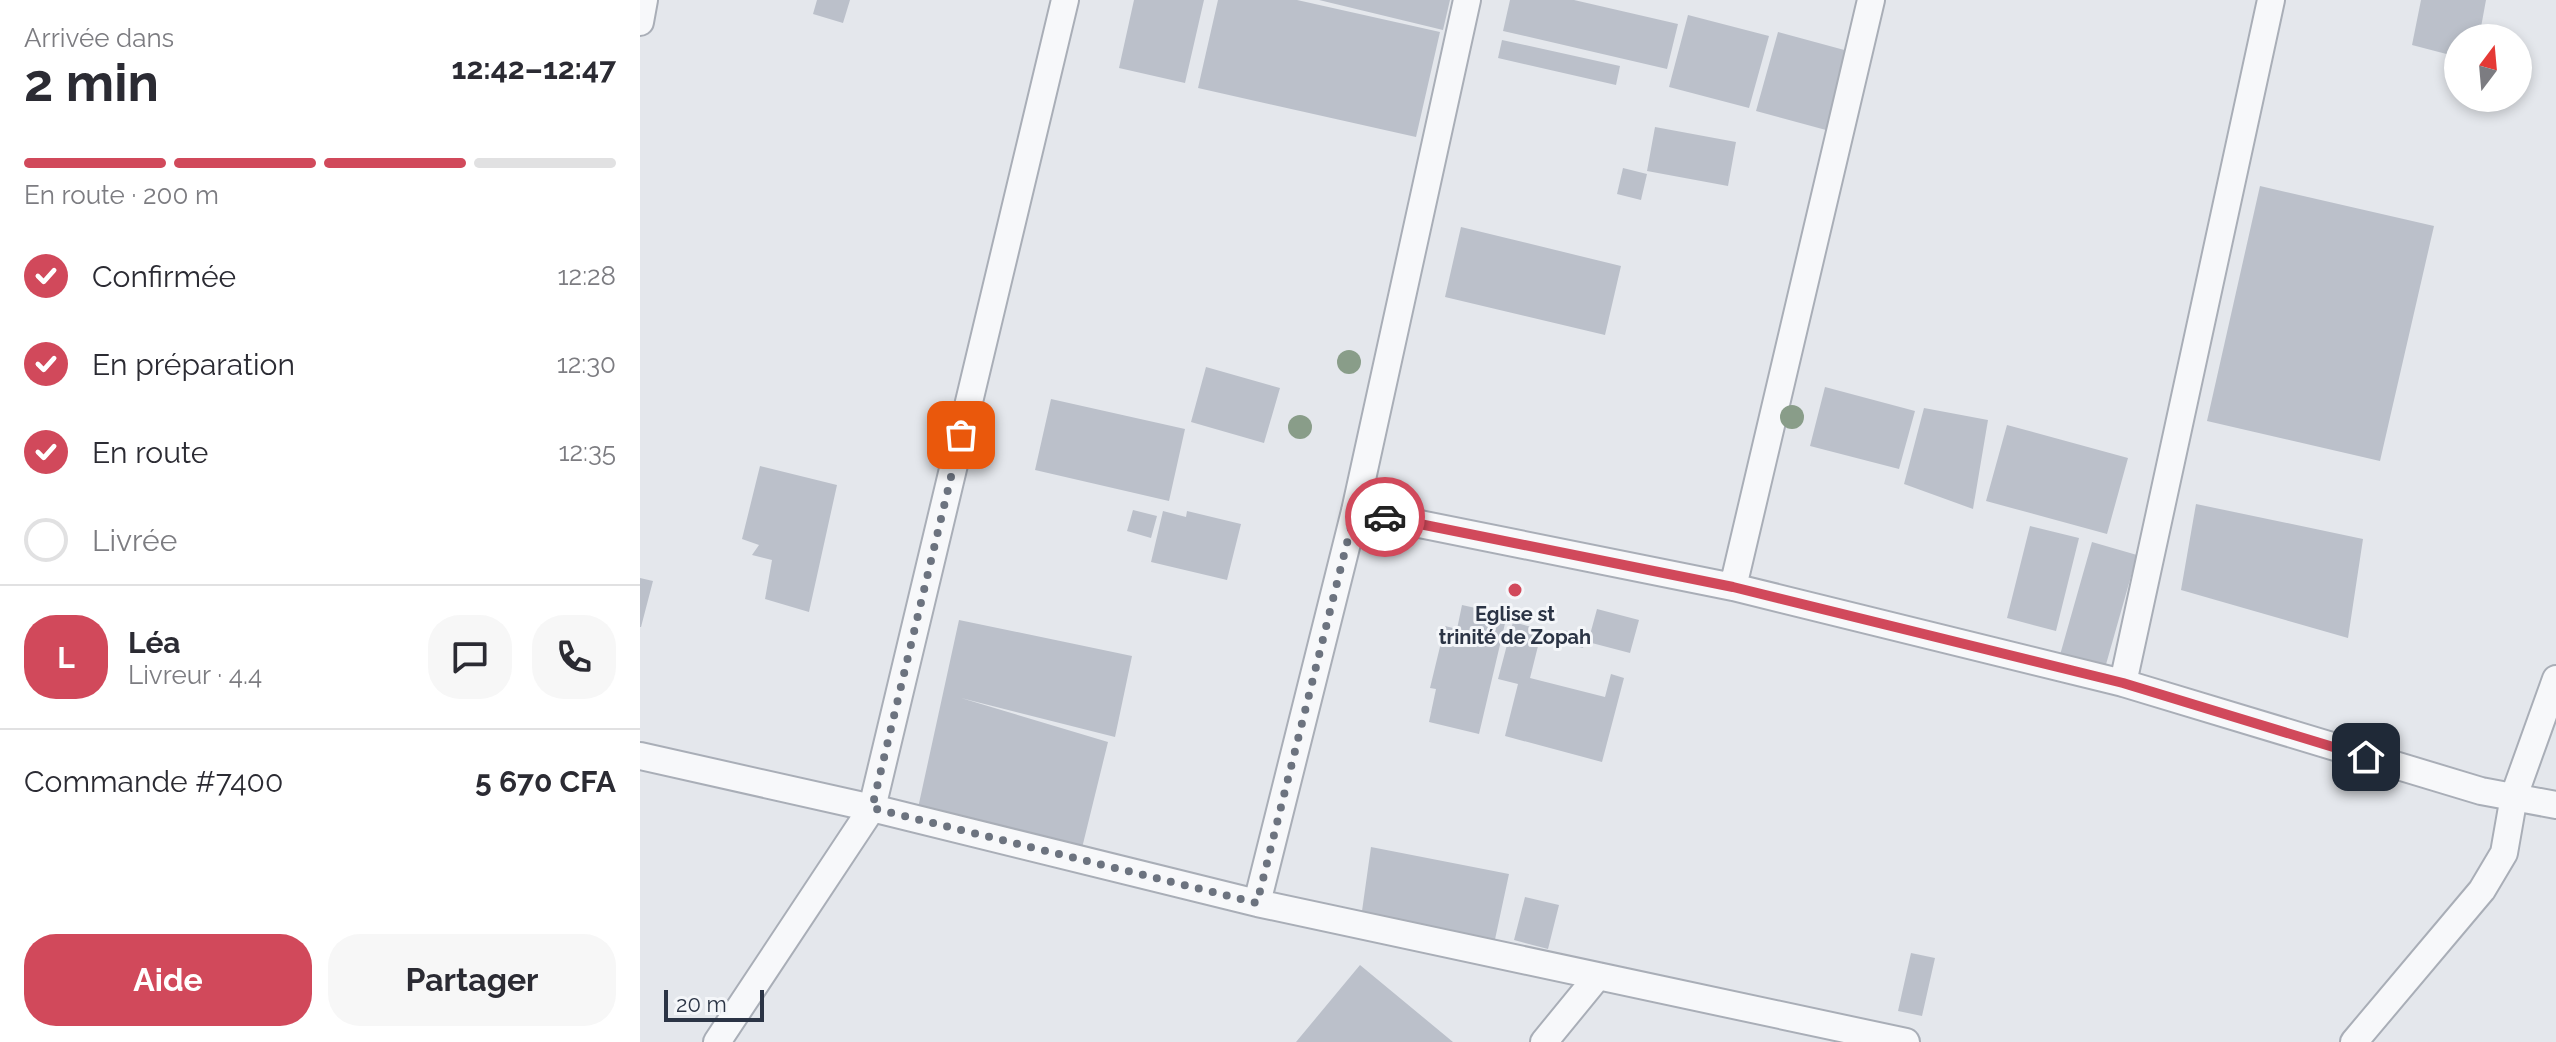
<!DOCTYPE html>
<html lang="fr">
<meta charset="utf-8">
<style>
body{margin:0;font-family:Raleway,sans-serif;background:#f7f7f7;color:#2b2b33;height:100vh;display:flex;flex-direction:column;font-size:30px;white-space:nowrap}
*{box-sizing:border-box;margin:0}
p{font-size:26px;color:#7c7c81}
.icon{flex:none;width:44px;height:44px;fill:none;stroke:currentColor;stroke-width:2;stroke-linecap:round;stroke-linejoin:round}
.map{position:relative;flex:1;overflow:hidden}
.drawer{display:flex;flex-direction:column;background:#fff;width:640px}
.drawer>*{flex:none}
.needle{width:52px;rotate:16deg}
.controls{position:absolute;left:1804px;top:24px;display:grid;gap:16px}
.controls a{display:grid;place-items:center;width:88px;height:88px;border-radius:50%;background:#fff;box-shadow:0 4px 12px #0003;font-size:40px}
.scale{position:absolute;left:24px;bottom:20px;width:100px;box-sizing:border-box;padding-left:8px;border:4px solid #2b3445;border-top:0;font-size:22px;line-height:28px;white-space:nowrap;color:#2b3445;-webkit-text-stroke:6px #f4f6f9;paint-order:stroke}
.pin{position:absolute;display:grid;place-items:center;width:68px;height:68px;color:#fff;margin:-34px;border-radius:16px;box-shadow:0 4px 12px #0006}
.courier{position:absolute;display:grid;place-items:center;width:80px;height:80px;margin:-40px;border:6px solid #d1495b;border-radius:50%;background:#fff;color:#222;box-shadow:0 2px 10px #0007}
.headline em{font-style:normal;font-weight:700}
.headline div{display:flex;flex-direction:column-reverse}
.headline{display:flex;align-items:center;justify-content:space-between;height:136px;padding:0 24px}
h1{font-size:52px;font-weight:700;line-height:60px}
.bar{display:grid;grid-template-columns:repeat(4,1fr);gap:12px 8px;align-content:center;height:96px;padding:0 24px}
.bar i{height:10px;border-radius:6px;background:#e1e1e2}
.bar .on{background:#d1495b}
.bar p{grid-column:span 4}
.line{display:flex;align-items:center;gap:20px;padding:0 24px;border-top:2px solid #e1e1e2}
.line div{flex:1}
.round{display:grid;place-items:center;flex:none;width:84px;height:84px;border-radius:32px;background:#f7f7f7}
ol{padding:0 24px;list-style:none}
li{display:flex;align-items:center;gap:24px;height:88px}
li p{margin-inline-start:auto}
li .icon{padding:8px;border-radius:50%;background:#d1495b;color:#fff;stroke-width:4}
li:last-child{color:#7c7c81}
li i{width:44px;height:44px;border:4px solid #e1e1e2;border-radius:50%}
.button{display:flex;gap:16px;margin-top:auto;padding:16px 24px}
.button a{flex:1;height:92px;border-radius:32px;background:#d1495b;color:#fff;font-size:32px;font-weight:700;line-height:92px;text-align:center}
.button a+a{background:#f7f7f7;color:#2b2b33}
main{display:flex;flex:1;min-height:0}
.map>svg:first-child{display:block}
</style>
<main>
<section class="drawer">
<div class="headline"><div><h1>2 min</h1><p>Arrivée dans</p></div><em>12:42–12:47</em></div>
<div class="bar"><i class="on"></i><i class="on"></i><i class="on"></i><i></i><p>En route · 200 m</p></div>
<ol>
<li><svg class="icon" aria-label="check" viewBox="0 0 24 24"><path d="M5 12l5 5 9-10"/></svg>Confirmée<p>12:28</p></li>
<li><svg class="icon" aria-label="check" viewBox="0 0 24 24"><path d="M5 12l5 5 9-10"/></svg>En préparation<p>12:30</p></li>
<li><svg class="icon" aria-label="check" viewBox="0 0 24 24"><path d="M5 12l5 5 9-10"/></svg>En route<p>12:35</p></li>
<li><i></i>Livrée</li>
</ol>
<div class="line" style="height:144px"><b class="round" style="background:#d1495b;color:#fff">L</b><div><b>Léa</b><p>Livreur · 4.4</p></div><a class="round"><svg class="icon" aria-label="chat" viewBox="0 0 24 24"><path d="M4 5h16v11H9l-5 4z"/></svg></a><a class="round"><svg class="icon" aria-label="phone" viewBox="0 0 24 24"><path d="M5 4h4l2 5-3 2q2 4 5 5l2-3 5 2v4C11 20 4 13 5 4z"/></svg></a></div>
<div class="line" style="height:104px"><div>Commande #7400</div><b>5 670 CFA</b></div>
<div class="button"><a>Aide</a><a>Partager</a></div>
</section>
<div class="map">
<svg width="1916" height="1042" viewBox="0 0 1916 1042">
<rect width="100%" height="100%" fill="#e4e7ec"/>
<path fill="#bbc0ca" d="M177 0H210L203 23 173 14Z
M494 0H564L545 83 479 68Z
M578 0H657L800 32 776 137 558 88Z
M679 0H810L803 30Z
M870 0H934L1038 24 1027 69 863 31Z
M1781 0H1846L1839 38H1818V57L1772 45Z
M1048 15 1129 36 1109 108 1029 87Z
M1138 32 1208 51 1186 130 1116 111Z
M862 40 980 66 976 85 858 58Z
M1015 127 1096 142 1088 186 1007 171Z
M983 168 1007 174 1001 200 977 194Z
M1620 186 1794 226 1740 461 1567 421Z
M821 227 981 266 965 335 805 297Z
M566 367 640 388 624 443 551 422Z
M1185 387 1275 411 1259 469 1170 446Z
M411 399 545 429 529 501 395 470Z
M1284 408 1348 420 1333 509 1264 484Z
M1367 425 1488 458 1467 534 1346 501Z
M120 466 197 485 169 612 125 599 132 560 112 555 119 545 102 539Z
M1556 504 1723 539 1708 638 1541 590Z
M493 510 517 516 511 538 487 531Z
M523 511 546 517 547 511 601 524 587 580 511 562Z
M1390 526 1439 538 1416 631 1367 618Z
M1452 542 1497 555 1463 675 1418 662Z
M0 578 13 581 1 627H0Z
M822 605 867 615 839 734 789 722 796 689 790 688 805 626 817 629Z
M957 609 999 620 990 653 948 642Z
M319 620 492 656 475 737 321 698 468 742 442 848 278 808Z
M873 622 902 630 890 678 965 697 971 674 984 678 962 762 865 736 878 684 858 679Z
M923 630 946 635 943 648 920 642Z
M731 847 869 874 854 944 722 911Z
M885 897 919 905 908 949 874 940Z
M1271 953 1295 958 1282 1016 1258 1011Z
M720 965 813 1042H656Z"/>
<g fill="none" stroke-linecap="round" stroke-linejoin="round">
<defs>
<path id="street" d="M0 22 4 0
M715 511 1093 587 1483 683 1841 791 1916 805
M1093 587 1231 0
M1483 683 1631 0
M0 756 232 808 617 903 1266 1042
M617 903 715 511 827 0
M77 1042 232 808 425 0
M904 1042 958 976
M1714 1042 1842 890 1864 853 1874 796 1916 679"/>
</defs>
<use href="#street" stroke="#a9aeb7" stroke-width="30"/>
<use href="#street" stroke="#f7f8fa" stroke-width="26"/>
</g>
<g fill="#899d89">
<circle cx="709" cy="362" r="12"/>
<circle cx="1152" cy="417" r="12"/>
<circle cx="660" cy="427" r="12"/>
</g>
<g fill="none" stroke-linecap="round" stroke-linejoin="round">
<path stroke="#6c737f" stroke-width="8" stroke-dasharray="0 14.4" d="M321 435 232 808 617 903 715 511 745 517"/>
<path stroke="#d1495b" stroke-width="10" d="M745 517 1093 587 1483 683 1726 757"/>
</g>
<circle fill="#d1495b" stroke="#f4f6f9" stroke-width="3" cx="875" cy="590" r="8"/>
<g text-anchor="middle" stroke-width="6" stroke-linejoin="round" paint-order="stroke">
<g font-size="20" font-weight="bold" fill="#2b3445" stroke="#f4f6f9">
<text x="875" y="621">Eglise st<tspan x="875" dy="23">trinité de Zopah</tspan></text>
</g>
</g>
</svg>
<div class="controls">
<a><svg class="needle" viewBox="-14 -14 28 28"><path d="M0-13l5 13h-10z" fill="#e53935"/><path d="M0 13l5-13h-10z" fill="#7c7c81"/></svg></a>
</div>
<div class="scale">20 m</div>
<div class="pin" style="left:321px;top:435px;background:#ea580c"><svg class="icon" aria-label="bag" viewBox="0 0 24 24"><path d="M5 8h14l-1 12H6zM9 8a3 3 0 0 1 6 0"/></svg></div>
<div class="pin" style="left:1726px;top:757px;background:#1f2937"><svg class="icon" aria-label="home" viewBox="0 0 24 24"><path d="M3 11l9-7 9 7M6 9v11h12V9"/></svg></div>
<div class="courier" style="left:745px;top:517px"><svg class="icon" aria-label="car" viewBox="0 0 24 24"><path d="M5 17H2v-5l4-1 3-4h7l3 4 3 1v5h-3M9 17h6M6 11h13"/><circle cx="7" cy="17" r="2"/><circle cx="17" cy="17" r="2"/></svg></div>
</div>
</main>
